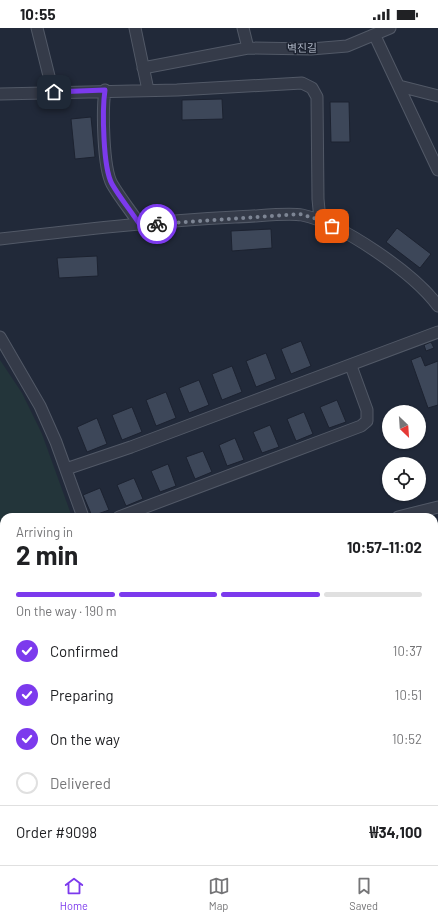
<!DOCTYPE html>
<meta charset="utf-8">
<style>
body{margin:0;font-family:Barlow,"Noto Sans KR",sans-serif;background:#f6f6f6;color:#202124;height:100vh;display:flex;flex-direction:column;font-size:15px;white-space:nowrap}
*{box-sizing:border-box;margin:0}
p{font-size:13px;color:#757577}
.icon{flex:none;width:22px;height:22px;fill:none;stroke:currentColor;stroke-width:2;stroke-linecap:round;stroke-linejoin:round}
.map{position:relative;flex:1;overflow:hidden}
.drawer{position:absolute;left:0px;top:485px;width:438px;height:352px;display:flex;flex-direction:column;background:#fff;border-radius:12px 12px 0 0;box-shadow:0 1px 3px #0004}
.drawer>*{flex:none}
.needle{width:26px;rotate:155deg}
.controls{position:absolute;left:382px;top:377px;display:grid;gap:8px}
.controls a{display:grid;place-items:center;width:44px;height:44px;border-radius:50%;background:#fff;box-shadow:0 1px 3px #0004;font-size:20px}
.pin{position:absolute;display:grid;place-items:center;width:34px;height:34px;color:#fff;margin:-17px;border-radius:8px;box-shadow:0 2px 6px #0006}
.courier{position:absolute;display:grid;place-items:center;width:40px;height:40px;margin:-20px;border:3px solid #7c3aed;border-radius:50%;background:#fff;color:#222;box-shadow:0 1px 5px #0007}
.summary em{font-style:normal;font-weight:700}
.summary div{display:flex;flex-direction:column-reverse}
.summary{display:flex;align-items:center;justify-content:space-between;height:68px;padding:0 16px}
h1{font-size:26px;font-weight:700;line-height:30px}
.bar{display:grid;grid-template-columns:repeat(4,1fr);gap:6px 4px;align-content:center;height:48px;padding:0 16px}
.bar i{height:5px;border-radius:3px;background:#e0e0e0}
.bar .current{background:#7c3aed}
.bar p{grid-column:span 4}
.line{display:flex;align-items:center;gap:10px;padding:0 16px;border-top:1px solid #e0e0e0}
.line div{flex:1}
ol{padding:0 16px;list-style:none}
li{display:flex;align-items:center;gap:12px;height:44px}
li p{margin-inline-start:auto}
li .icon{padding:4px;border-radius:50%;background:#7c3aed;color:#fff;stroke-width:4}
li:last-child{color:#757577}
li i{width:22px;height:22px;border:2px solid #e0e0e0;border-radius:50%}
.status{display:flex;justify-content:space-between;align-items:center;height:28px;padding:0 20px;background:#fff;direction:ltr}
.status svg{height:11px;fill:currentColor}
.tabs{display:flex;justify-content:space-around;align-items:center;height:56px;border-top:1px solid #e0e0e0;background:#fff;font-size:11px;color:#757577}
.tabs a{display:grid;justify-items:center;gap:2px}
.tabs .current{color:#7c3aed}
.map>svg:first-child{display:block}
</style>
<div class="status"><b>10:55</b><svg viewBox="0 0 49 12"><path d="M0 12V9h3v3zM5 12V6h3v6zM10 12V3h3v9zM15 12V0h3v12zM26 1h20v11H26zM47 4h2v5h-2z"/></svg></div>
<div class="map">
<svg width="438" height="837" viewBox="0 0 438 837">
<rect width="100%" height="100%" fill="#212939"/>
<path fill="#23353a" d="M0 332 22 365 42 406 72 489H4V616L0 617Z"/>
<path fill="#3d4759" stroke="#1c2230" d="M222 71 223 91 182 92V72Z
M330 74H349L350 114H331Z
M91 89 95 129 75 131 71 91Z
M397 200 431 226 420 240 386 214Z
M271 201 272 220 232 223 231 203Z
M97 228 98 248 59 250 57 230Z
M301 313 311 338 291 346 281 321Z
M431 314 434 320 426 323 424 317Z
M266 325 276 351 256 359 246 333Z
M421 328 425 338 438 333V377L428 380 411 332Z
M232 338 242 364 222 372 212 346Z
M199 352 209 377 189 385 179 360Z
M166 364 176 390 156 398 146 372Z
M337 372 346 394 329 400 320 379Z
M409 376 412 384H392Z
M132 379 142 404 122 412 112 387Z
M304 384 313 406 296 413 287 391Z
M97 390 107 416 87 424 77 399Z
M270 397 279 419 262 425 253 404Z
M235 410 244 432 227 438 219 417Z
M203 423 212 444 195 451 186 429Z
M168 436 176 458 160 464 151 443Z
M134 450 143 471 126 478 117 457Z
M100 460 109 482 92 488 83 467Z"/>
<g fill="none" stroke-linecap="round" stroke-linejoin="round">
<defs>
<path id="minor" d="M37 0 53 64
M135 0 148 62
M243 0 248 20 311 21 347 18 390 0
M375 8 438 142
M143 40 248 20
M399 58 438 68
M105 62C102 82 103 140 112 156 120 170 131 183 140 197
M0 66 177 62 302 55 312 60 317 69 318 171 320 192
M0 211C78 202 157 193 235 189 252 189 287 184 302 187 341 195 414 245 438 278
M0 309 40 378 56 414 83 489
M66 441 131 419 438 304
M119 489 361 398 367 393V382L351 338
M398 489 438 479
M0 773 4 776
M0 815 4 806"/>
</defs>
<use href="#minor" stroke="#525967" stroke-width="13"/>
<path stroke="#415257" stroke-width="1.5" stroke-dasharray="3 3" stroke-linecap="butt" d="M434 619 438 614
M434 736 438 740
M193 833 197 837
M233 837 237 833"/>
<use href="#minor" stroke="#353b49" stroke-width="11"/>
</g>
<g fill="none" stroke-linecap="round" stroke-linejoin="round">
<path stroke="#7d8594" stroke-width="4" stroke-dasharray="0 7.2" d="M157 196 300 186 320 192 332 198"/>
<path stroke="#7c3aed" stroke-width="5" d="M54 64 105 62C102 82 103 140 112 156 120 170 131 183 140 197L157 196"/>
</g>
<g text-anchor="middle" stroke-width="3" stroke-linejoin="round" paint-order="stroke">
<g font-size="11" fill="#afb6c5" stroke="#1a202e">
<text transform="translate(302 20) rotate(-1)" y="4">벽진길</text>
</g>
</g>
</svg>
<div class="controls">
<a><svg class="needle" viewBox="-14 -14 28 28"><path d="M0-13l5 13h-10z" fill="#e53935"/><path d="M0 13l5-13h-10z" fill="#757577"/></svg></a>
<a><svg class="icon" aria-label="locate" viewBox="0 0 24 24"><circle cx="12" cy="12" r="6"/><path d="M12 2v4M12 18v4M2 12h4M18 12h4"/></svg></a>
</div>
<div class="pin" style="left:332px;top:198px;background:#ea580c"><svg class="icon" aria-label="bag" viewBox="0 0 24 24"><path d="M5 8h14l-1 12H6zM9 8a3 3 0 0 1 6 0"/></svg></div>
<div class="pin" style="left:54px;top:64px;background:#1f2937"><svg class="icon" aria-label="home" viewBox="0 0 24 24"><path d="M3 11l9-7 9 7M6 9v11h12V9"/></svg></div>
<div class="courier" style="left:157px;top:196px"><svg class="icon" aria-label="bike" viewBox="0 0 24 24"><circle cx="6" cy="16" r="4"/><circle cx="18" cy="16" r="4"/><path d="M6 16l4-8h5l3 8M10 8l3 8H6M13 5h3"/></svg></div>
<section class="drawer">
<div class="summary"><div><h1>2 min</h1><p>Arriving in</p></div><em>10:57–11:02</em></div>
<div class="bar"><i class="current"></i><i class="current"></i><i class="current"></i><i></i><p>On the way · 190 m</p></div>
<ol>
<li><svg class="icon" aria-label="check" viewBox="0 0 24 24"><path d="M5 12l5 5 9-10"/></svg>Confirmed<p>10:37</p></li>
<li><svg class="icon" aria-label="check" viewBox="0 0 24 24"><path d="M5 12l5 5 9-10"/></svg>Preparing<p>10:51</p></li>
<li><svg class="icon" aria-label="check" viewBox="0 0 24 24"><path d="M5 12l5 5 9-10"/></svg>On the way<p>10:52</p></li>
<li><i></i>Delivered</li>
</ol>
<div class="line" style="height:52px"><div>Order #9098</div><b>₩34,100</b></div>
</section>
</div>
<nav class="tabs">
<a class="current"><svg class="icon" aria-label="home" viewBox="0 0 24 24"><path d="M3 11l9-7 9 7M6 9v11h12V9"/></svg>Home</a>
<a><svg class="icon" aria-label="map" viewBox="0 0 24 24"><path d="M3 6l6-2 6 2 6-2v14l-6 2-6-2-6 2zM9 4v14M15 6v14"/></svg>Map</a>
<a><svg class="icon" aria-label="saved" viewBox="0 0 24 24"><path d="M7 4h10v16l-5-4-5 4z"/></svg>Saved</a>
</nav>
